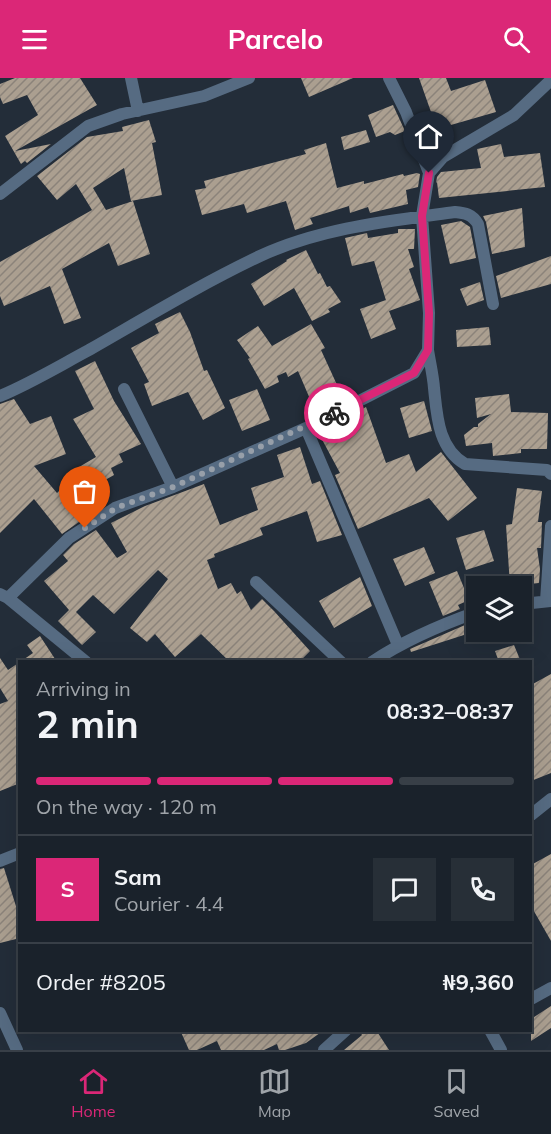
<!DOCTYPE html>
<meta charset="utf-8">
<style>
body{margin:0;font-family:Mulish,sans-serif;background:#272f37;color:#f1f3f6;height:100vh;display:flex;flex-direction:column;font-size:22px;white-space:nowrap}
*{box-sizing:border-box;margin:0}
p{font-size:20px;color:#9fa4a9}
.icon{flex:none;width:33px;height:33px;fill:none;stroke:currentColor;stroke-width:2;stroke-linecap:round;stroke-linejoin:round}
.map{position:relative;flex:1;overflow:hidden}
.panel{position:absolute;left:18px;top:582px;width:514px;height:372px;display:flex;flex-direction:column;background:#1a222b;border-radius:0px;box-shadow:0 6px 24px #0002,0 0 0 2px #383f47}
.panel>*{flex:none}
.tools{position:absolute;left:466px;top:498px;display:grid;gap:12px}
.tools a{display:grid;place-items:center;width:66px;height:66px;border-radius:0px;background:#1a222b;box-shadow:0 6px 24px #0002,0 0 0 2px #383f47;font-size:30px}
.pin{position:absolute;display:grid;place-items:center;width:51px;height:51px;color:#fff;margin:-62px -26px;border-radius:50% 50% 50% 0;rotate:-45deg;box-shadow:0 0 6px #0007}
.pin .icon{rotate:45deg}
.courier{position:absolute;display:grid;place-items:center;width:60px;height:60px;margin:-30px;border:4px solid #db2777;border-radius:50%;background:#fff;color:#222;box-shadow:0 2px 8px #0007}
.headline em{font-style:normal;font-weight:700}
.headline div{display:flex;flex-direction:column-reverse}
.headline{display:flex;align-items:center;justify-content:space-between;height:102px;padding:0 18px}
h1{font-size:39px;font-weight:700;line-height:45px}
.bar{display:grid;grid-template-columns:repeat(4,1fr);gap:9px 6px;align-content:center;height:72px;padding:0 18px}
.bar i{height:8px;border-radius:4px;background:#383f47}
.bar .on{background:#db2777}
.bar p{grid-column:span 4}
.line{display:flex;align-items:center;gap:15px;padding:0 18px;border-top:2px solid #383f47}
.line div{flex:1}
.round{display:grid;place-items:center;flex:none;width:63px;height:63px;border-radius:0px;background:#272f37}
header{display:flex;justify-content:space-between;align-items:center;height:78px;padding:0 18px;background:#db2777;color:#fff;font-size:27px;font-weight:700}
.tabs{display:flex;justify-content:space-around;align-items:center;height:84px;border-top:2px solid #383f47;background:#1a222b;font-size:16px;color:#9fa4a9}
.tabs a{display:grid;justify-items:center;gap:3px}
.tabs .on{color:#db2777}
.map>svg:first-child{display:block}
</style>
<header><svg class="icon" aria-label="menu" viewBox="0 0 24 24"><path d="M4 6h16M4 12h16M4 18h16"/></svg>Parcelo<svg class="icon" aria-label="search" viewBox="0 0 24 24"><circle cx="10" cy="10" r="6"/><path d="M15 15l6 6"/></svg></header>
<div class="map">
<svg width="551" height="972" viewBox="0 0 551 972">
<defs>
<pattern id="building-hatch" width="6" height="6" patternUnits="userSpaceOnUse" patternTransform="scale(1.5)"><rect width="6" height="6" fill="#ab9f90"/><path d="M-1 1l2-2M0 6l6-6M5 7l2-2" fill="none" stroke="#8b837a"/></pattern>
</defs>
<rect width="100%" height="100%" fill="#232d39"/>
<path fill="url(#building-hatch)" d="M15 0H80L97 27 15 73 51 66 27 85 25 83 21 86 5 58 38 37 27 17 3 26 0 19V6Z
M301 0H353L309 19Z
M419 0H446L451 13 485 2 496 34 437 51Z
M393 27 405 53 395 57 390 54 376 59 368 37Z
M149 42 156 64 152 65 162 117 131 123 124 90 93 110 106 132 133 123 150 176 118 188 109 165 62 191 81 240 64 246 50 208 4 228 0 218V184L92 132 76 106 57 122 37 98 87 59 123 53 122 49Z
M366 52 370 64 344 72 341 59Z
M326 65 337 110 364 103V106L403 96 404 98 417 95 420 96 418 109 406 112 408 126 370 135 368 129 350 135 349 128 310 140 313 146 295 152 286 123 247 135 244 126 202 137 195 112 206 110 204 103 306 76 304 72Z
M501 66 504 79 540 75 545 109 439 120 437 104 436 105 437 99 441 94 481 90 477 71Z
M522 130 525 169 492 176 486 144 483 138Z
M461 143 470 149 476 180 450 186 441 147Z
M398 151H415L414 171H408L414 189 409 191 420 222 389 233 396 251 371 261 360 231 386 222 388 229 374 183 352 188 345 160 367 155 368 160 398 155Z
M306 172 318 196 320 195 327 209 330 208 341 224 328 231 330 234 312 243 294 210 264 228 251 206 287 183 286 182Z
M551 178V206L501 220 496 198Z
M480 204 484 222 467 228 460 211Z
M180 234 190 254 204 293 207 292 225 330 203 342 188 314 152 328 144 306 149 304 131 270 159 255 155 246Z
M311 246 325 270 321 272 338 309 310 321 298 293 288 299 286 294 277 298 279 304 265 311 248 281 250 280 237 262 258 248 272 268Z
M489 249 491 267 457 269 456 252Z
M95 283 114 323 141 366 119 376 123 384 111 390 114 397 91 410 79 389 96 379 73 341 94 331 75 293Z
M257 311 270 342 242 353 229 322Z
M509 316 511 334 548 335 547 371H521V375L493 378 492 365 466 368 464 357 474 349H478V346L491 336 477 340 475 320Z
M14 321 30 346 51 338 66 376 34 388 57 415 62 410 86 439 62 456 34 421 0 455V326Z
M424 323 432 353 409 360 400 330Z
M366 329 386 385 409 376 416 394 441 374 477 420 448 443 429 420 358 451 335 397 340 395 318 354Z
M300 369 312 406 320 403 342 457 317 464 307 433 260 450 263 457 214 476 215 479 207 482 218 511 231 505 237 516 241 513 251 532 262 521 274 533 310 573 299 584H230L201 556 175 579 155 556 147 564 130 550 168 501 158 492 114 536 93 517 76 534 96 554 82 567 58 543 69 532 44 503 68 483 63 477 74 466 96 452 117 480 127 474 111 445 145 428 204 406 220 447 258 432 251 410 284 399 277 377Z
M517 410 542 413 538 444H542L541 470H537L540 491 539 505 510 508 506 447 512 446Z
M484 452 494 483 466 492 456 460Z
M424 469 435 495 405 508 393 481Z
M457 493 469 522 458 527 460 531 443 538 429 504Z
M360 499 372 528 334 550 319 523Z
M465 547 467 556 411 574 410 571Z
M40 558 57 584H20L33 575 27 567Z
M514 567 521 584H499L495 573Z
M0 580 8 592 20 584V705L0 713V626L8 623 0 610Z
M551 596V695L531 703V607Z
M551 776V863L531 828V787Z
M4 790 20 841V860L0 865V791Z
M551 928V950L531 963V941Z
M180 952H324L306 965 285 972H279L277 966 264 972H221L217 963 197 972H189Z
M359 952H376L389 972H344L362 957Z"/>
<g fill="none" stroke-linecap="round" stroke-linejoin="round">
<path stroke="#566b82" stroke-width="12" d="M131 0 138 33
M389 0 406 34 429 95
M0 116 88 48 122 36 204 18 249 0
M428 272C430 285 433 297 434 310 437 338 438 370 465 386L547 392 551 396
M124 311 173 409
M0 318C31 305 59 288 89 272 145 240 201 206 260 178 321 150 389 143 455 134 465 135 472 136 478 146L493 226
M306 350 398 567
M256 504 341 584
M0 516 8 520 86 584
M8 520 69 460 115 430 173 409 306 350 414 295 428 272 429 235 422 138 429 95 443 79 514 37 551 2
M546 523 551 448
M522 526 551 523
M372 584C405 562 440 547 477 534
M531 737 551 721
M0 783 20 775
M531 921 551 910
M0 935 17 972
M490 952 501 972
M324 972 346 952"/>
</g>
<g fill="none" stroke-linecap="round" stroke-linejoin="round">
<path stroke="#979fa9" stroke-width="6" stroke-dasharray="0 10.8" d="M85 450 116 430 173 409 334 335"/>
<path stroke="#db2777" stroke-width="8" d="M334 335 414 295 428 272 429 235 422 138 429 95"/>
</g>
</svg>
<div class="tools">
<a><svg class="icon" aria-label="layers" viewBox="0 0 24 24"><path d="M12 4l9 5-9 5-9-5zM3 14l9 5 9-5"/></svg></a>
</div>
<div class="pin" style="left:85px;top:450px;background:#ea580c"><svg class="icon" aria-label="bag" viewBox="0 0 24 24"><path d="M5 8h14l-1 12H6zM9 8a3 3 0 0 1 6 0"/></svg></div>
<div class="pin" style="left:429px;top:95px;background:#1f2937"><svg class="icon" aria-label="home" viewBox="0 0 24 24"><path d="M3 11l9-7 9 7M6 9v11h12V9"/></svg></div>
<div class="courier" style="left:334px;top:335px"><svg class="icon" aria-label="bike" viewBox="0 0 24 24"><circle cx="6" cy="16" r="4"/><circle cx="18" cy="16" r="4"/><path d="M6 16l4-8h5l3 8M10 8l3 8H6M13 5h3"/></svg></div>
<section class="panel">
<div class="headline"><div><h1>2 min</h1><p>Arriving in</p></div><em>08:32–08:37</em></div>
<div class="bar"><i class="on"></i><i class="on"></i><i class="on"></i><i></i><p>On the way · 120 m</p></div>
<div class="line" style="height:108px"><b class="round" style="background:#db2777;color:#fff">S</b><div><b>Sam</b><p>Courier · 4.4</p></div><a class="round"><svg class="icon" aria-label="chat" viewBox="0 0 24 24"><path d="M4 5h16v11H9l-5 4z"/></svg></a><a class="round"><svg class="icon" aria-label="phone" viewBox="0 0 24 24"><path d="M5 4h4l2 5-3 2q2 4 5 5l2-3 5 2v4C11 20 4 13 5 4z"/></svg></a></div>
<div class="line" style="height:78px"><div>Order #8205</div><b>₦9,360</b></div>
</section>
</div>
<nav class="tabs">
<a class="on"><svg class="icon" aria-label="home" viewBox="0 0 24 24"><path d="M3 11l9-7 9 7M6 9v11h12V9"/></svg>Home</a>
<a><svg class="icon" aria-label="map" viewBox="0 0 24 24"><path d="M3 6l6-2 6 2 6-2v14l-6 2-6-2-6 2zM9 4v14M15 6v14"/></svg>Map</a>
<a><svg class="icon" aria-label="saved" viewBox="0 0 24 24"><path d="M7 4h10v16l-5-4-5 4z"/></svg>Saved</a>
</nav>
